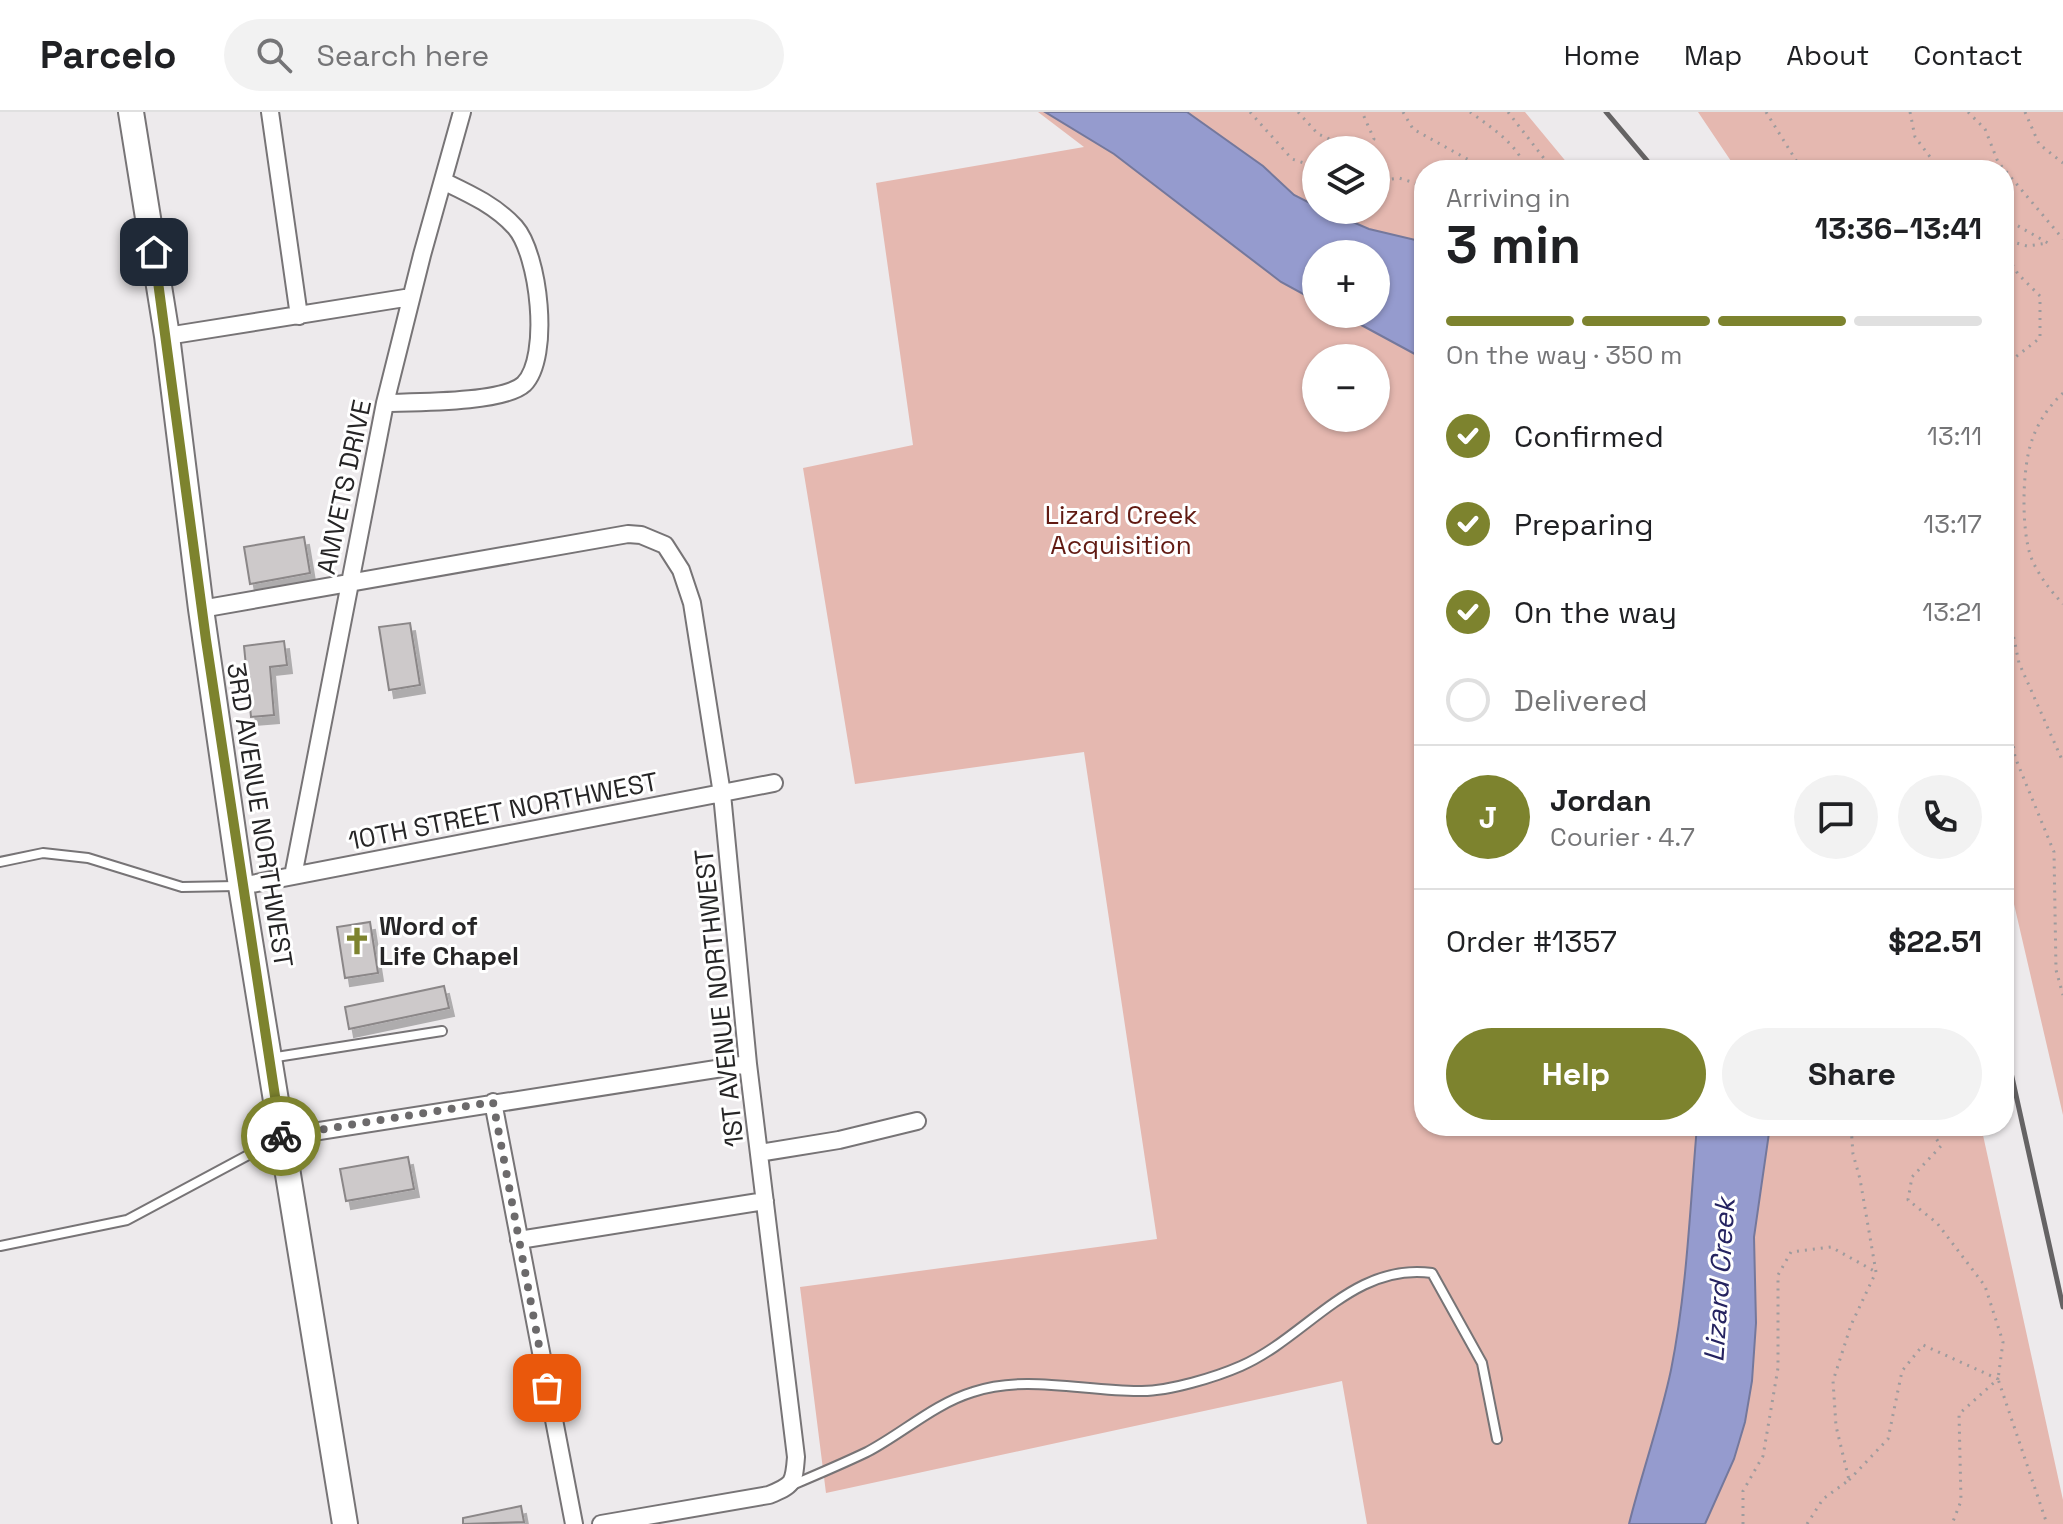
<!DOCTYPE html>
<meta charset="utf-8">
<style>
body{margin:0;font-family:"Space Grotesk",sans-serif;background:#f2f2f2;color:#202124;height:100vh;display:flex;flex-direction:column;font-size:30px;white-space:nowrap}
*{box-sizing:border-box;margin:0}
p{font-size:26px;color:#757577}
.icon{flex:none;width:44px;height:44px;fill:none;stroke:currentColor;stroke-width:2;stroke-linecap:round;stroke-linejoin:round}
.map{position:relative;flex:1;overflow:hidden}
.sheet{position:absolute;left:1414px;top:48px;width:600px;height:976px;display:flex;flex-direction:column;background:#fff;border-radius:32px;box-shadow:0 2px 6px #0004}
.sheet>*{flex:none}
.controls{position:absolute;left:1302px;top:24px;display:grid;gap:16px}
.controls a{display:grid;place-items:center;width:88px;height:88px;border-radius:50%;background:#fff;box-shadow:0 2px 6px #0004;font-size:40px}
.pin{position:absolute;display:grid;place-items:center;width:68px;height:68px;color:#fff;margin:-34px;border-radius:16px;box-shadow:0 4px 12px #0006}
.courier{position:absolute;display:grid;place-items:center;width:80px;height:80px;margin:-40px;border:6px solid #7d832e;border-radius:50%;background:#fff;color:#222;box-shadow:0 2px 10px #0007}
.overview em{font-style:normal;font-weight:700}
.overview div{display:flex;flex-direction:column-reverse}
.overview{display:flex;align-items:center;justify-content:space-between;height:136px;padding:0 32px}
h1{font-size:52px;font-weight:700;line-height:60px}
.bar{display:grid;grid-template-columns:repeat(4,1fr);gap:12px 8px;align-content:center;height:96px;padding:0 32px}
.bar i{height:10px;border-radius:6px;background:#e0e0e0}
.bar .selected{background:#7d832e}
.bar p{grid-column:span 4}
.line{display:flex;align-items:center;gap:20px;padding:0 32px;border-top:2px solid #e0e0e0}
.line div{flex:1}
.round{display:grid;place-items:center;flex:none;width:84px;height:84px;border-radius:42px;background:#f2f2f2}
ol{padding:0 32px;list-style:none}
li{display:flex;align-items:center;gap:24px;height:88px}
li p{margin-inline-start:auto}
li .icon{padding:8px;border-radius:50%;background:#7d832e;color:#fff;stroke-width:4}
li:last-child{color:#757577}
li i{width:44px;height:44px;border:4px solid #e0e0e0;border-radius:50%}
.primary-button{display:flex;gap:16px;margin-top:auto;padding:16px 32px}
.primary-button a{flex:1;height:92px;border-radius:48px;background:#7d832e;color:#fff;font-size:32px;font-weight:700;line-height:92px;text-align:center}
.primary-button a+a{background:#f2f2f2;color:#202124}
header{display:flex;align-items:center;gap:48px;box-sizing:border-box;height:112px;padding:0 40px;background:#fff;border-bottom:2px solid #e0e0e0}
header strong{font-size:38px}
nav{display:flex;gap:44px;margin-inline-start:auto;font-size:28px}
.search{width:560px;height:72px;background:#f2f2f2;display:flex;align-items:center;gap:20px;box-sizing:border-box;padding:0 28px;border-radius:44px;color:#757577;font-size:30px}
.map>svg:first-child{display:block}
</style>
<header>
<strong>Parcelo</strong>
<div class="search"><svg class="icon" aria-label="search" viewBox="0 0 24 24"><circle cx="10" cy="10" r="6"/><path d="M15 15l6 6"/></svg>Search here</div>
<nav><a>Home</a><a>Map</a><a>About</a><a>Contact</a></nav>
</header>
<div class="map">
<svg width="2063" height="1412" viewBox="0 0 2063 1412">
<defs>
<filter id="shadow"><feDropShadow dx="5" dy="8" stdDeviation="0" flood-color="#0004"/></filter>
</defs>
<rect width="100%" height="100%" fill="#edeaec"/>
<path fill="#e5b8b0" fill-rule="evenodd" d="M1038 0H1525L1573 58H1424V1014H1981L2063 1388V1412H1367L1342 1269 826 1381 800 1175 1157 1127 1084 640 855 672 803 356 913 333 876 71 1084 35ZM1316 38H1376V98H1316ZM1316 142H1376V202H1316ZM1316 246H1376V306H1316Z
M1698 0H2063V1003L2004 749V58H1737Z"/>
<path fill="#959bce" stroke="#74789c" stroke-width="2" d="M1045 0H1187L1263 54 1294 83 1316 94V98H1325L1369 117 1424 130V247L1341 202H1376V142H1316V189L1281 170 1114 42Z
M1697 1014H1770L1754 1125 1756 1211 1752 1269 1745 1310 1734 1347 1705 1412H1629C1642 1360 1660 1310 1671 1258 1687 1178 1690 1095 1697 1014Z"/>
<path fill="#cdc9ca" stroke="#8b8788" stroke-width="2" filter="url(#shadow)" d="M304 425 310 461 250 472 244 435Z
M410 511 420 573 389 578 379 515Z
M284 529 287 553 270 555 274 603 251 605 244 534Z
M370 810 378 861 345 866 337 815Z
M444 874 449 896 349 917 345 895Z
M408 1045 414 1077 346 1089 340 1057Z
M521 1394 524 1410 463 1412V1406Z"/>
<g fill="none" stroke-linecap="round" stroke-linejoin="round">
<defs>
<path id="service" d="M0 750 43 741 88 746 182 775 236 774
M270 946 442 919
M0 1134 127 1108 280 1026
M790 1374C816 1363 842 1352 867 1340 903 1321 934 1292 973 1280 1026 1262 1087 1280 1142 1279 1170 1279 1216 1265 1241 1254 1307 1225 1353 1150 1432 1161L1482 1251 1497 1327"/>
<path id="minor" d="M270 0 299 204
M167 224 411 185
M385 291C415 290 504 291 524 272 551 245 539 142 515 115 495 93 468 81 443 69
M201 497 628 422 641 423 665 433 681 458 692 491 722 682 748 952 796 1345C794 1372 793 1373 769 1383L601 1412
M293 764 385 291 422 143 462 0
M241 774 774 671
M493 990 574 1412
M281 1025 748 952
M759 1041 839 1028 917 1009
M519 1128 765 1089"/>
<path id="secondary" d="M131 0 167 224 201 497 241 774 345 1412"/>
</defs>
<use href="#service" stroke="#777476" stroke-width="12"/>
<use href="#minor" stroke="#777476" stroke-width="20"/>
<use href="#secondary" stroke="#777476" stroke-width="28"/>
<path stroke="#9e9b9d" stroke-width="3" stroke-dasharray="2 6" stroke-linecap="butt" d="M1250 0 1292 47 1316 55
M1298 0 1318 22 1354 38
M1403 0 1413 17 1487 58
M1470 0C1488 13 1522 35 1525 58
M1508 0 1553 58
M1766 0 1802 58
M1910 0 1915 25 1940 58
M1968 0 1985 17 1998 50 2063 127
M2025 0 2039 32 2063 51
M1361 38 1374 27 1362 0
M1376 69 1399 66 1424 74
M2004 106 2048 131 2027 134 2013 130 2004 134
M2004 139 2018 162 2040 184V226L2004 254
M2063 281C2050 293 2038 310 2032 328 2022 355 2021 418 2031 445 2038 463 2050 478 2063 492
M2004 478 2019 551 2063 650
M2004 571 2015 645 2054 740 2056 858 2063 883
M1928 1014 1941 1034 1912 1065 1908 1088 1937 1111 1985 1174 2003 1230 1998 1267 2047 1412
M1849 1368 1888 1327 1902 1259 1923 1233 1998 1267 1959 1302 1961 1389 1952 1412
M1743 1412V1379L1763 1344 1778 1256V1163L1791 1140 1831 1135 1876 1160
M1807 1412 1823 1387 1849 1368 1836 1314 1833 1269 1851 1213 1876 1160 1860 1067 1853 1042 1851 1014"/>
<use href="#service" stroke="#fff" stroke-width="8"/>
<use href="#minor" stroke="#fff" stroke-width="16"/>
<use href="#secondary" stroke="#fff" stroke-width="24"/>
<path stroke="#656364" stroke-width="5" d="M1606 0 1655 58
M2004 929 2063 1195"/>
</g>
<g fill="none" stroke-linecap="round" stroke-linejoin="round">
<path stroke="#6c6a6b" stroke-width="8" stroke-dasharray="0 14.4" d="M281 1024 493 990 547 1276"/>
<path stroke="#7d832e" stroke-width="10" d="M154 140 206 528 281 1024"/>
</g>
<defs>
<symbol id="church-bare" viewBox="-9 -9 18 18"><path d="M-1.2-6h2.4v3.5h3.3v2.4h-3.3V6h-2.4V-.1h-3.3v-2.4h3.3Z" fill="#7d832e" stroke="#fff" stroke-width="2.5" paint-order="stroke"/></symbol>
</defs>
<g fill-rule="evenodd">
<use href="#church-bare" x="337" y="809" width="40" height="40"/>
</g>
<g text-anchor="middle" stroke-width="6" stroke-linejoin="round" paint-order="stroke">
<g font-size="26" fill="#262526" stroke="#fff">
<text transform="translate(344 375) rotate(-78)" y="9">AMVETS DRIVE</text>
<text transform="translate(503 699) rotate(-11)" y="9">10TH STREET NORTHWEST</text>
<text transform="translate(260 703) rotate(81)" y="9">3RD AVENUE NORTHWEST</text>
<text transform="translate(719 886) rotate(-96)" y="9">1ST AVENUE NORTHWEST</text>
</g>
<g font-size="26" fill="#611a12" stroke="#fff">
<text x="1121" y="412">Lizard Creek<tspan x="1121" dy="30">Acquisition</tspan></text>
</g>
<g font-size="26" font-weight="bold" fill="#262526" stroke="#fff" text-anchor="start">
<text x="379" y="823">Word of<tspan x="379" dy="30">Life Chapel</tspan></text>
</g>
<g font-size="28" font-style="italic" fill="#252360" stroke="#fff">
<text transform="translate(1719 1168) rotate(-86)" y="10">Lizard Creek</text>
</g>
</g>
</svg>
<div class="controls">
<a><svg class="icon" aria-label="layers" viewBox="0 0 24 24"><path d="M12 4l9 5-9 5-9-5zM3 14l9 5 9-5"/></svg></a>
<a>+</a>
<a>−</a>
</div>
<div class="pin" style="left:547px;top:1276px;background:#ea580c"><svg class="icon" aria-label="bag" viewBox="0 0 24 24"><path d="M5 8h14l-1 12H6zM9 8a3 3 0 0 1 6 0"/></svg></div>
<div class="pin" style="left:154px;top:140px;background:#1f2937"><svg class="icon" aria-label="home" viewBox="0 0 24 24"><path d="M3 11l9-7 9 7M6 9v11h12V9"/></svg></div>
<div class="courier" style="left:281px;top:1024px"><svg class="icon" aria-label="bike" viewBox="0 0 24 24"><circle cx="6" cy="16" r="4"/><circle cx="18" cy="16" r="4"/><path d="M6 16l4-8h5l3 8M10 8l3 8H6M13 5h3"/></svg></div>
<section class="sheet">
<div class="overview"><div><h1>3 min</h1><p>Arriving in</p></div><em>13:36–13:41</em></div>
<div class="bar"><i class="selected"></i><i class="selected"></i><i class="selected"></i><i></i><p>On the way · 350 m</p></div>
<ol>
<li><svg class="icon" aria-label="check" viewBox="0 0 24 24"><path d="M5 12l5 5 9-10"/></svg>Confirmed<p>13:11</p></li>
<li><svg class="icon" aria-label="check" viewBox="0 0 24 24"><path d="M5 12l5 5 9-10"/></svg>Preparing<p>13:17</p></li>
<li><svg class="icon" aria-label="check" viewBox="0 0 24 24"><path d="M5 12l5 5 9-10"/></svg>On the way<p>13:21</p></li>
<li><i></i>Delivered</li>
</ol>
<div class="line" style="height:144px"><b class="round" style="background:#7d832e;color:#fff">J</b><div><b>Jordan</b><p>Courier · 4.7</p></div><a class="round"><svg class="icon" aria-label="chat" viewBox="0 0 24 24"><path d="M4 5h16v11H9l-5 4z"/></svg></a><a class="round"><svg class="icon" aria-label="phone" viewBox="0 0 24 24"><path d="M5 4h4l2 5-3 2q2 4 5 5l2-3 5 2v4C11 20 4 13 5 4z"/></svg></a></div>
<div class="line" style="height:104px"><div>Order #1357</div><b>$22.51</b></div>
<div class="primary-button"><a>Help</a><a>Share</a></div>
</section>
</div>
